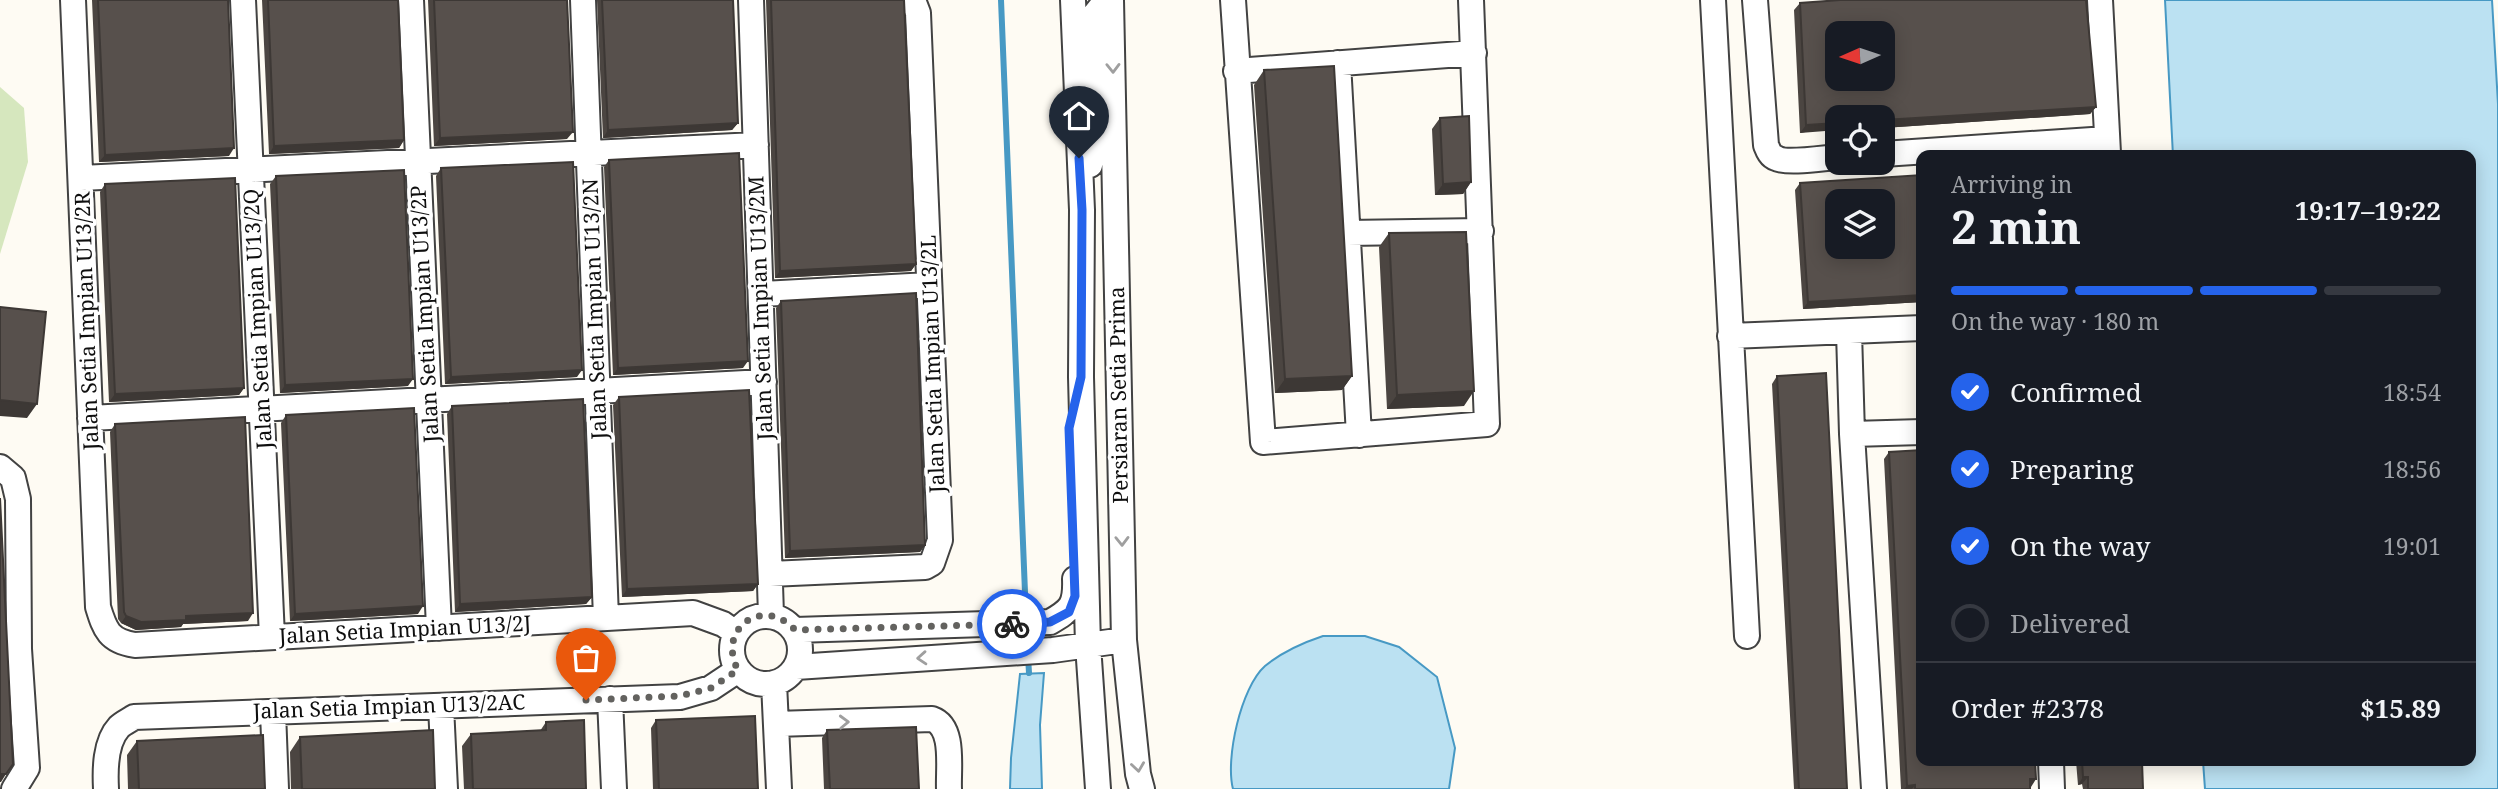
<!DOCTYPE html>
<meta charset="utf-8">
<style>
body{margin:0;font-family:"Noto Serif",serif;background:#242831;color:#f1f3f6;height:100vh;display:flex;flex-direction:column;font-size:26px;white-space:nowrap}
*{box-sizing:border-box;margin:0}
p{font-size:23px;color:#9ea1a6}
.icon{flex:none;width:38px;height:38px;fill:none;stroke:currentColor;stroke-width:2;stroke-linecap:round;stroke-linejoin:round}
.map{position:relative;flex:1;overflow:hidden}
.details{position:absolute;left:1916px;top:150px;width:560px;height:616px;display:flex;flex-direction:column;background:#171b24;border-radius:14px;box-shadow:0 4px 18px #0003}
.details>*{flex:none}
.needle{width:46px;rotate:267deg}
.buttons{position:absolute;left:1825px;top:21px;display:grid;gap:14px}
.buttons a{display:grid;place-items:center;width:70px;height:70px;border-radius:14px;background:#171b24;box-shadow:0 4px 18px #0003;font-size:35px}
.pin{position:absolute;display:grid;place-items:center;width:60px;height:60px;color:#fff;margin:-72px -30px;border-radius:50% 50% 50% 0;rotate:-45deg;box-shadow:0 0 7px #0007}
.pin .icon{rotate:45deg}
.courier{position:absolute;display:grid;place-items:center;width:70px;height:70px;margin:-35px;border:5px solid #2563eb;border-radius:50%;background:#fff;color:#222;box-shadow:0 2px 9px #0007}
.headline em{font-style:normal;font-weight:700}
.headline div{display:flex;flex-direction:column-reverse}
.headline{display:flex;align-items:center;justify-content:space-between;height:119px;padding:0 35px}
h1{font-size:46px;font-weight:700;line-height:52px}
.bar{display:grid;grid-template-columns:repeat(4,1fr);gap:10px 7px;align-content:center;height:84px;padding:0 35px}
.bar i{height:9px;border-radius:5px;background:#363941}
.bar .current{background:#2563eb}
.bar p{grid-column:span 4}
.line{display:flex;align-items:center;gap:18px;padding:0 35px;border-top:2px solid #363941}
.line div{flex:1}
ol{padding:0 35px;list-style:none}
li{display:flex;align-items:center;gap:21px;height:77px}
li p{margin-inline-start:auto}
li .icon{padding:7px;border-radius:50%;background:#2563eb;color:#fff;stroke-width:4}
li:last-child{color:#9ea1a6}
li i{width:38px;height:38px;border:4px solid #363941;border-radius:50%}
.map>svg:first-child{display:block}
</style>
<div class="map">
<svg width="2498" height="789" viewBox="0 0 2498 789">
<rect width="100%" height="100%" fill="#fefbf3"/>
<path fill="#d6e7be" d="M0 87 24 108 28 162 0 254Z"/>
<path fill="#bbe1f2" stroke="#4799c4" stroke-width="2" d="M2165 0H2492L2498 104V789H2205L2203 761H2471V156H2173Z
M1323 636H1365L1399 647 1437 677 1455 748 1449 789H1233C1225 759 1241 687 1265 666 1282 652 1302 643 1323 636Z
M1044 673 1040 725 1042 789H1010L1011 758 1020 674Z"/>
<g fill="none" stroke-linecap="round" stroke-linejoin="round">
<path stroke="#4799c4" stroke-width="6" d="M1001 0 1026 617
M1028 656 1029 673"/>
<defs>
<path id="minor" d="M73 0 98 607C105 630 109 641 135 645L693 613 723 624 736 633
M243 0 272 637
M411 0 439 628
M583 0 606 618
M751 0 771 615
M1073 0 1082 210 1081 377 1088 645 1098 789
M1111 0 1124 640 1138 774 1142 789
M1233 0 1263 442 1487 424 1471 0
M1713 0 1747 636
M1755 0 1766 145C1768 150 1770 156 1776 158 1786 164 1824 158 1838 157
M2100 0 2108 153
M1338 63 1359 435
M1236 71 1474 53
M1883 154 2107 139
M1090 165 1096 137 1092 18 1100 8H1111
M81 178 756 145
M1347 233 1481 231
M761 294 929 285
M1849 332 1852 434 1874 789
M1730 336 1922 328
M90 418 764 382
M1852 434 1922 432
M0 467 13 478 18 499 19 649 27 768 14 789
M770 574 925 567 932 563 940 540 918 13 913 0
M732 650a34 34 0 1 1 68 0a34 34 0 1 1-68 0Z
M795 630 1050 622C1071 610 1076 605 1075 579
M796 667 1053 650 1124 640
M774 683 779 789
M610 699 614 789
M441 706 445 789
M273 712 276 789
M776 724 932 719C955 727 948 768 949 789
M2051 761 2052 789
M106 789C105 770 105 742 119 727 123 723 130 720 134 717L680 697 711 688 738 670"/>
</defs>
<use href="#minor" stroke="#424242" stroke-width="28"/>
<use href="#minor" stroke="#fff" stroke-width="24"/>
</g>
<path fill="#4b4541" d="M92 0H228L229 156 99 162Z
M262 0H398L404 140 399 148 269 154Z
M428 0H567V139L434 146Z
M597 0H733L738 123 732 130 603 138Z
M766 0H904L916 264 911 271 775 278Z
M1800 3 2096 107 2090 114 1883 128V117L1800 133 1794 10Z
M1264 70 1352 376 1342 390 1275 393 1254 85Z
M1440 118 1471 182 1463 194 1435 195 1432 129Z
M609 160 743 368 613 375 604 167Z
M441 168 577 377 445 384 436 176Z
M1922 175V302L1803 309 1795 190 1800 183Z
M276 176 408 386 280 393 270 184Z
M105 184 244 388 239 395 109 402 100 192Z
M1389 233 1464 406 1387 409 1379 247Z
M781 301 925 545 920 552 785 558 776 308Z
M1777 376 1847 789H1794L1772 384Z
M619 397 758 584 753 591 622 597 613 405Z
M452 406 592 597 586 604 455 612 447 414Z
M286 415 418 614 290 621 281 423Z
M115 424 248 621 183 624 181 627 136 630 121 623 118 619 110 432Z
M1889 452 2031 787H2030V789H1901L1884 459Z
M656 720 758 789H653L651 728Z
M546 722 586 789H464L462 746 471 734 540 731Z
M827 730 919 789H824L822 738Z
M300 737 435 789H291L290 752Z
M137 741 265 789H128L127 755Z
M2076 761H2142L2143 789H2083L2082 784 2078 785Z"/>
<path fill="#3d3835" d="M2096 107 2090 114 1883 128V120Z
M738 123 732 130 603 138 608 130Z
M1838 123V130L1800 133 1806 125Z
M573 132 567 139 434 146 440 138Z
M404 140 399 148 269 154 274 146Z
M234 148 229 156 99 162 105 155Z
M1471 182 1463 194 1435 195 1443 184Z
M916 264 911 271 775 278 780 271Z
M1922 295V302L1803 309 1808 302Z
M748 361 743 368 613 375 618 368Z
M582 370 577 377 445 384 451 377Z
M1352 376 1342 390 1275 393 1285 379Z
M413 379 408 386 280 393 285 385Z
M244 388 239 395 109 402 115 394Z
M1474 391 1464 406 1387 409 1397 395Z
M0 400 37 404 27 418 0 416Z
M925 545 920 552 785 558 790 551Z
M758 584 753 591 622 597 627 589Z
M592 597 586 604 455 612 460 604Z
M423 606 418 614 290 621 295 614Z
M253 613 248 621 183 624 181 627 136 630 121 623 126 616H186Z
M0 774H6L1 782H0Z
M2083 777H2088L2082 784 2078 785Z
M2030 779H2036L2031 787H2024Z
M1915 785 1912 789H1904L1907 786Z"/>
<path fill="#57504c" stroke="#3d3835" stroke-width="2" fill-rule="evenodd" d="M98 0H228L234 148 105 155Z
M268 0H398L404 140 274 146Z
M434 0H567L573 132 440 138Z
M602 0H733L738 123 608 130Z
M771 0H904L916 264 780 271Z
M1840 0H2086L2096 107 1883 120V117H1838V123L1806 125 1800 3ZM1838 33H1883V79H1838Z
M1334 66 1352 376 1285 379 1264 70Z
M1469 116 1471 182 1443 184 1440 118Z
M739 153 748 361 618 368 609 160Z
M573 162 582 370 451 377 441 168Z
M404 170 413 379 285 385 276 176Z
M1922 175V295L1808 302 1800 183ZM1838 201H1883V247H1838Z
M235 178 244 388 115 394 105 184Z
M1466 232 1474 391 1397 395 1389 233Z
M916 293 925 545 790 551 781 301Z
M0 307 46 312 37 404 0 400Z
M1826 373 1847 789H1799L1777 376Z
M749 390 758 584 627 589 619 397Z
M583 399 592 597 460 604 452 406Z
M414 408 423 606 295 614 286 415Z
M245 417 253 613 186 616V620L141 622 126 616 124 612 115 424Z
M1922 450V761H2035L2036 779H2030V789H1915V785L1907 786 1889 452Z
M0 498 13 764 6 774H0Z
M755 716 758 789H659L656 720Z
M584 720 586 789H473L471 734 546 730V722Z
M916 727 919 789H830L827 730Z
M433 730 435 789H302L300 737Z
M263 735 265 789H139L137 741Z
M2082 761H2142L2143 789H2088V777H2083Z"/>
<defs><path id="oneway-chevron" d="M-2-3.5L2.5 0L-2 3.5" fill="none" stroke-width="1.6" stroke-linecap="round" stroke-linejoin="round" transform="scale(1.75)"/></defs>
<g stroke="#9f9f9f">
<use href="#oneway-chevron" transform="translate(1113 68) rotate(89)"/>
<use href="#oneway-chevron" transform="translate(1122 541) rotate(89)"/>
<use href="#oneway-chevron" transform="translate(922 658) rotate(176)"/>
<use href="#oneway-chevron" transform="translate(844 722) rotate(-2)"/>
<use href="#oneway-chevron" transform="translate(1138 767) rotate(82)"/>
</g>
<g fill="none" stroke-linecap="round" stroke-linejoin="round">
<path stroke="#63625f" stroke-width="7" stroke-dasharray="0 12.6" d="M586 700 680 696 711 688 738 670C716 629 763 595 795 630L1012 624"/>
<path stroke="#2563eb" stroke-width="9" d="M1012 624 1050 622 1069 612 1075 596 1069 428 1081 377 1082 210 1079 158"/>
</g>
<g text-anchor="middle" stroke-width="7" stroke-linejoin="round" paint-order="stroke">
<g font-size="21" fill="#0f0f0f" stroke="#fff">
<text transform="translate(761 308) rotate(-92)" y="7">Jalan Setia Impian U13/2M</text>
<text transform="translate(595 309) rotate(-92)" y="7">Jalan Setia Impian U13/2N</text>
<text transform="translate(425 314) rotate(-93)" y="7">Jalan Setia Impian U13/2P</text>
<text transform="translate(258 319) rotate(-93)" y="7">Jalan Setia Impian U13/2Q</text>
<text transform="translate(87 321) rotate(-92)" y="7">Jalan Setia Impian U13/2R</text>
<text transform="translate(933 364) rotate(-92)" y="7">Jalan Setia Impian U13/2L</text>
<text transform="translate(1119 395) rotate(-91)" y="7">Persiaran Setia Prima</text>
<text transform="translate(405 630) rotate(-3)" y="7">Jalan Setia Impian U13/2J</text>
<text transform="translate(389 707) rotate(-2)" y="7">Jalan Setia Impian U13/2AC</text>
</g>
</g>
</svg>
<div class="buttons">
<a><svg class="needle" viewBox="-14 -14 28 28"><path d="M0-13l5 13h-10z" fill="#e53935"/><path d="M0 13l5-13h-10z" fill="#9ea1a6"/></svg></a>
<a><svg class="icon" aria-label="locate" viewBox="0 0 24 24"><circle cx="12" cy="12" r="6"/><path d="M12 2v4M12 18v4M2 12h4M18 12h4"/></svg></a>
<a><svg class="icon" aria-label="layers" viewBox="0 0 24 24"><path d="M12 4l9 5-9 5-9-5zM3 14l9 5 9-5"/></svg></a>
</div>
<div class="pin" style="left:586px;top:700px;background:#ea580c"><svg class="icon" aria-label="bag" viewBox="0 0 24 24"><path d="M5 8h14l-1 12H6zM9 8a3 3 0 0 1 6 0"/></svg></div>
<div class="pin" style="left:1079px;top:158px;background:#1f2937"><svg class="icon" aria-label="home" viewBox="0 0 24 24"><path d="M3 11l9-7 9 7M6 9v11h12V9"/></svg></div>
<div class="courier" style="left:1012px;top:624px"><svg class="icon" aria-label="bike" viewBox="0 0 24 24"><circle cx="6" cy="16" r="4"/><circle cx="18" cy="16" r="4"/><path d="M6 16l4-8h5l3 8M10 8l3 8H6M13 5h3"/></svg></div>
<section class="details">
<div class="headline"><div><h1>2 min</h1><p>Arriving in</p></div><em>19:17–19:22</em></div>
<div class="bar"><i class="current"></i><i class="current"></i><i class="current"></i><i></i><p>On the way · 180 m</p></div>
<ol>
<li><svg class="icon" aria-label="check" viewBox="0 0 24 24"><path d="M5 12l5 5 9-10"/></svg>Confirmed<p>18:54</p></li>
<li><svg class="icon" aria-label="check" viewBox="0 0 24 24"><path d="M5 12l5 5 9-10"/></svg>Preparing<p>18:56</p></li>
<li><svg class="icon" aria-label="check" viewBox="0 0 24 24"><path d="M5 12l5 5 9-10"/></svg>On the way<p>19:01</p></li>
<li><i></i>Delivered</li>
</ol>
<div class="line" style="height:91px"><div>Order #2378</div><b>$15.89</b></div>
</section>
</div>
